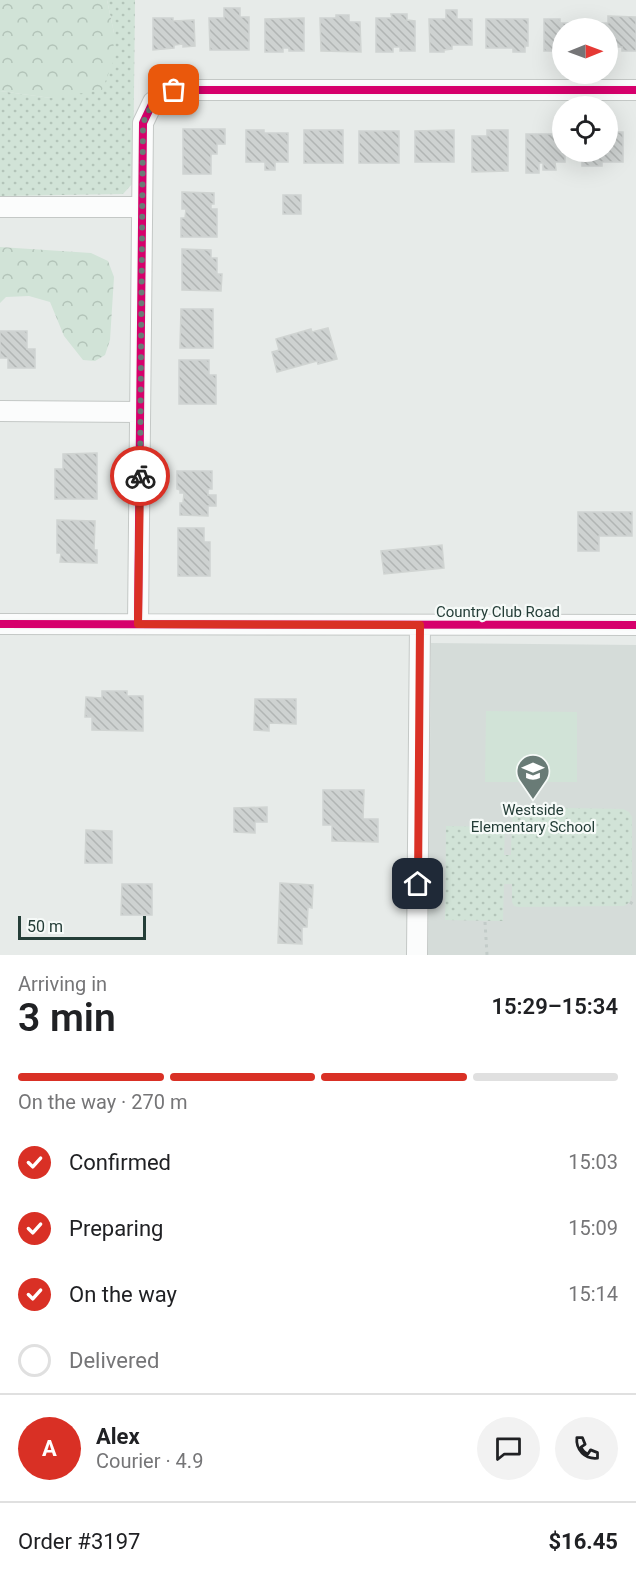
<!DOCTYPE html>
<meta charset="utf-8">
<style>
body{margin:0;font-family:Roboto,sans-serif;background:#f2f2f2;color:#202124;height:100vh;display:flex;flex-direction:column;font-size:22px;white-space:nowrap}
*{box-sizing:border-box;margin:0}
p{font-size:20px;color:#757577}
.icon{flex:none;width:33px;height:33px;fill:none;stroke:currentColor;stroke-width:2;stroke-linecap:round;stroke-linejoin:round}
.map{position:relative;height:955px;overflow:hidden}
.drawer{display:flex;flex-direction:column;background:#fff;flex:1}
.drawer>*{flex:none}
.needle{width:39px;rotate:89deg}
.controls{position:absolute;left:552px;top:18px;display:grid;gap:12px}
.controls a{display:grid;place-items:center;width:66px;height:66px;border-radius:50%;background:#fff;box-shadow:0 6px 24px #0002;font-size:30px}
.scale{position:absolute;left:18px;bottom:15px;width:128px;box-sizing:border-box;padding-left:6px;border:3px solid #253e38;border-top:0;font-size:16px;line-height:21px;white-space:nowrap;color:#253e38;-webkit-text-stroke:4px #f6faf8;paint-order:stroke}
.pin{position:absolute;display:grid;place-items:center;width:51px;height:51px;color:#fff;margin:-26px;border-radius:12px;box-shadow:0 3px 9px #0006}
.courier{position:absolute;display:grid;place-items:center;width:60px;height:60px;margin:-30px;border:4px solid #d93025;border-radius:50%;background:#fff;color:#222;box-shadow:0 2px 8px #0007}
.head em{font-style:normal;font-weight:600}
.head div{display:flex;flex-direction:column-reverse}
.head{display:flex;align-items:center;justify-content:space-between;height:102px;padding:0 18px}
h1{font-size:39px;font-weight:600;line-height:45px}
.bar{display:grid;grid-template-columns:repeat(4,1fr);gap:9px 6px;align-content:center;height:72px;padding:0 18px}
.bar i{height:8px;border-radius:4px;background:#e0e0e0}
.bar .current{background:#d93025}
.bar p{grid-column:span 4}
.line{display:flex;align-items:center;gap:15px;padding:0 18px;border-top:2px solid #e0e0e0}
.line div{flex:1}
.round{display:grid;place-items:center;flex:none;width:63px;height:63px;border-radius:32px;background:#f2f2f2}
ol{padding:0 18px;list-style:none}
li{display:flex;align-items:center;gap:18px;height:66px}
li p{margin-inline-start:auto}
li .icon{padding:6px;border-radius:50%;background:#d93025;color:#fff;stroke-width:4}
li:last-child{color:#757577}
li i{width:33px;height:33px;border:3px solid #e0e0e0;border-radius:50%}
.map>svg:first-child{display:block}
</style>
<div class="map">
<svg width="636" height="955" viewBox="0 0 636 955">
<defs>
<pattern id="grass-dots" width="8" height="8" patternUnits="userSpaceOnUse" patternTransform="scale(1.5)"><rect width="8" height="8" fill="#d1e3d7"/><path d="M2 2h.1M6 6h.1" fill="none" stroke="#b3c4b9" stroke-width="1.8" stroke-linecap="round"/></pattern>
<pattern id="forest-crowns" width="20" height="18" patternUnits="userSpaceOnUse" patternTransform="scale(1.5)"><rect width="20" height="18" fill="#d1e3d7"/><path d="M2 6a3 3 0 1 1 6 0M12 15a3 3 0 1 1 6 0" fill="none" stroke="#b3c4b9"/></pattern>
<pattern id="building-back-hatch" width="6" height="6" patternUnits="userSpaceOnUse" patternTransform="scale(1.5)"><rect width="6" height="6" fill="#ced2d1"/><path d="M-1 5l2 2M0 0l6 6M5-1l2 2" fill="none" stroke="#b1b5b4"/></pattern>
</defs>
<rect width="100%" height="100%" fill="#e7ebe9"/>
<path fill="#d5dcd9" d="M431 643 636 645V955H428Z"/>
<path fill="url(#grass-dots)" d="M107 0H135L133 183 123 194 0 196V91L51 98 114 33Z
M518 807 623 809 629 812 632 817V895L630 902 624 906 519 907 514 906 512 902V884H504L503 921 445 920 446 826 505 827 504 855H511L512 813 514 809Z"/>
<path fill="url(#forest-crowns)" d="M0 0H107L114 33 113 62 102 90 51 98 0 91Z
M0 247 91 253 108 261 114 277 110 340 105 355 95 361 83 360 64 336 50 302 29 296 6 297 0 303Z"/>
<path fill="#d1e3d7" d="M486 711 577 712V782H485Z"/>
<path fill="url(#building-back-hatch)" stroke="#d0d4d2" stroke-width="1.5" d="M224 8H240V17H249V50H210L209 18H224Z
M446 10H457V19H472V45H452V49L444 50V52H430L429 19H446Z
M391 14H407V20L415 21V51H400V47H393V52H376V18H392Z
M336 15H349V22H360L361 52 321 51 320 18H336Z
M608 16 636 17V51H622V47H614V51H609L608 53V28H598V23H608Z
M153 18H173V21L194 20 195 46 183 47V44L174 45V48L153 50Z
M304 18V51H289V48H283V52H265V19Z
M486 19H528V46H525V52H513V48H486Z
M544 19H560V23H582V28H562V49H559V51H544Z
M183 129H225V144H217V154H211V174H183Z
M246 130H264V133H288V162H275V170H265V162H246Z
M304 130H343V163H304Z
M454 130V162H415V131Z
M487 130H508V171L472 172V136H487Z
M359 131H399V163H359Z
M554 131H562V152H565V162H555L556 170H543V163H539V173H526V134H554Z
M612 132H623V162H602V166H582V152H608V135H612Z
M182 192 214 193V204H211V209H217V237H181V218H185L186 209H182Z
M283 195H301V214H283Z
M182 249 211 250V258H217V274H222L221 291 182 290Z
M181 309H213V348H180Z
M328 328 337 359 318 364 317 361 277 372 272 352 279 350 276 339 311 329 312 332Z
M0 331H27V349H35V368H8V358H0Z
M179 360H209V375H216V404H179Z
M97 453V499H55V469H63V454Z
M177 471H212V489H208V495H216V506H208V516L180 515V503H183L184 493H180V490L177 489Z
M578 512H632V536H599V551H578Z
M57 520 95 521 94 550H97V563L60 562 61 553H57Z
M178 528H204V542H210V576H178Z
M442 545 444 568 384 574 381 551Z
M102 691H127V696H143V731L92 730V717H85L86 697 102 698Z
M255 699H296V724L269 723V731L254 730Z
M323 790H364L363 819H378V842L332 841V825H323Z
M267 807V822H255V833L234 832V808Z
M86 830 112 831V863H85Z
M280 883 313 885 312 908 308 907 307 927H302V944L278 943Z
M122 884H152V915H121Z"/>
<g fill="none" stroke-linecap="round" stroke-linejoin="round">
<defs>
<path id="minor" d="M0 207H142
M0 411 140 412
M0 624 636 625
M138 624 143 123 153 102 174 90H636
M417 955 420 625"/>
</defs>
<use href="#minor" stroke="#c4c8c6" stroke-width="22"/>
<path stroke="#c2cbc8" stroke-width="3" stroke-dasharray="3 4.5" stroke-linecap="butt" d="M630 902 636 906
M485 922 487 955"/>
<use href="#minor" stroke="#fbfcfc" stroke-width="20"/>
<defs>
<path id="cycleway" d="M0 624 636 625
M138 624 143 123 153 102 174 90H636"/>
</defs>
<use href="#cycleway" stroke="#f6faf8" stroke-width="11"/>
<use href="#cycleway" stroke="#d6006c" stroke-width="8"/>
</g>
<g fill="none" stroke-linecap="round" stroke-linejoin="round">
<path stroke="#697b76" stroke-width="6" stroke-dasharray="0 10.8" d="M140 476 143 123 153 102 174 90"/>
<path stroke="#d93025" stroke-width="8" d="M140 476 138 624 420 625 418 884"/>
</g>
<defs>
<symbol id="school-pin" viewBox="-11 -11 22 30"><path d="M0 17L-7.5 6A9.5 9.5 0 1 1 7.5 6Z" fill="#697b76" stroke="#f6faf8"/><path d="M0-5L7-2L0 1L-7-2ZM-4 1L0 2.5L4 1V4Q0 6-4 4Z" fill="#fff"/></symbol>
</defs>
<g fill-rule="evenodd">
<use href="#school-pin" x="514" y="752" width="38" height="52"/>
</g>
<g text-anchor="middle" stroke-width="4.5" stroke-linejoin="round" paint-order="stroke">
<g font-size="15" fill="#253e38" stroke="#f6faf8">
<text x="498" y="617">Country Club Road</text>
</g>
<g font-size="15" fill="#253e38" stroke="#f6faf8">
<text x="533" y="815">Westside<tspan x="533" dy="17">Elementary School</tspan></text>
</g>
</g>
</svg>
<div class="controls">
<a><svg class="needle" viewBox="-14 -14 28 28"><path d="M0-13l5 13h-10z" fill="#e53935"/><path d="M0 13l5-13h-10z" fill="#757577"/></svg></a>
<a><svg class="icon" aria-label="locate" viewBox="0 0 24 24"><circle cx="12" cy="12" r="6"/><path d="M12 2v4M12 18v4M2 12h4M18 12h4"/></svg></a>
</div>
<div class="scale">50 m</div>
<div class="pin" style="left:174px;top:90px;background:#ea580c"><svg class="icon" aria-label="bag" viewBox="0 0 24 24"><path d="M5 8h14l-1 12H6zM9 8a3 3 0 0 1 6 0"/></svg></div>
<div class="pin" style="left:418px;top:884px;background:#1f2937"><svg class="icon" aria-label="home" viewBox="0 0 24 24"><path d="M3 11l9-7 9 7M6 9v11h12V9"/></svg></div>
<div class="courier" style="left:140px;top:476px"><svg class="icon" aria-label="bike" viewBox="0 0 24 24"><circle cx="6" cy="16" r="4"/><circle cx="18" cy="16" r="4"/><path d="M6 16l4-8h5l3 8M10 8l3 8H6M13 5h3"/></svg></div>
</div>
<section class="drawer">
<div class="head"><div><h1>3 min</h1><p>Arriving in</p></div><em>15:29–15:34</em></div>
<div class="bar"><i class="current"></i><i class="current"></i><i class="current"></i><i></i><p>On the way · 270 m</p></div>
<ol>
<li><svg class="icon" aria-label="check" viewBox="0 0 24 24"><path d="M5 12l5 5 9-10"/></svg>Confirmed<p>15:03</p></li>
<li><svg class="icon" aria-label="check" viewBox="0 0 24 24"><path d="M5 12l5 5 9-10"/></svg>Preparing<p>15:09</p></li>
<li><svg class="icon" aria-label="check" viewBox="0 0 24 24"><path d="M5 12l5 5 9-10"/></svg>On the way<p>15:14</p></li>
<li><i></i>Delivered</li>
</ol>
<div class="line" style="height:108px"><b class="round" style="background:#d93025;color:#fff">A</b><div><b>Alex</b><p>Courier · 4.9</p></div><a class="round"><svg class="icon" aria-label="chat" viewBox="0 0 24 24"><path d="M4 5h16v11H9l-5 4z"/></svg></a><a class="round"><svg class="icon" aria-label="phone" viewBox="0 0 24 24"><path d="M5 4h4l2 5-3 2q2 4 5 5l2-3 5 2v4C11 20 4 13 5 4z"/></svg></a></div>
<div class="line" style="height:78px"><div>Order #3197</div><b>$16.45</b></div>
</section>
